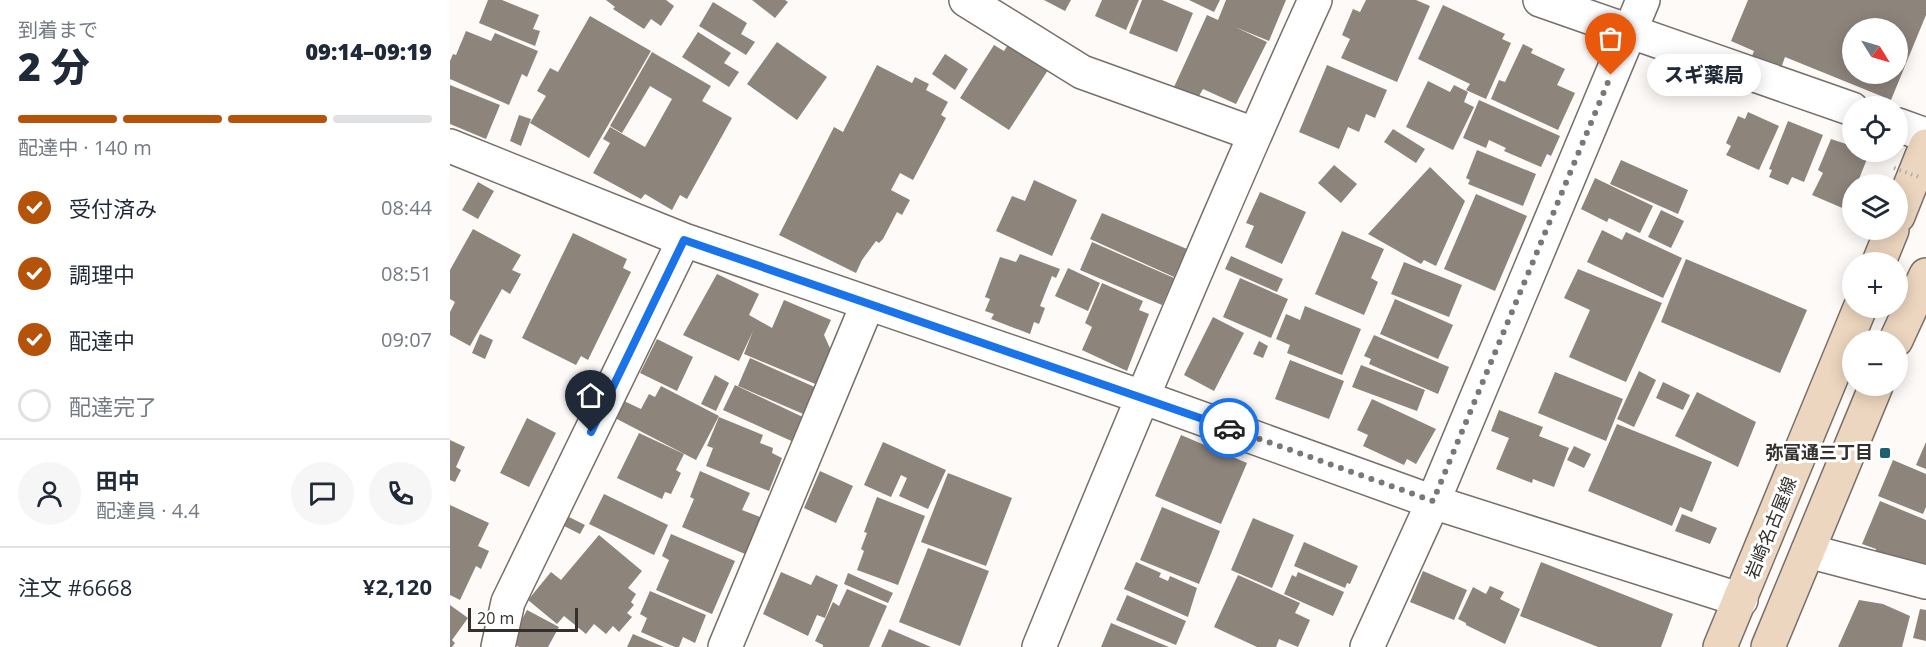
<!DOCTYPE html>
<html lang="ja">
<meta charset="utf-8">
<style>
body{margin:0;font-family:"Open Sans","Noto Sans JP",sans-serif;background:#f6f6f7;color:#1f2937;height:100vh;display:flex;flex-direction:column;font-size:22px;white-space:nowrap}
*{box-sizing:border-box;margin:0}
p{font-size:20px;color:#747a83}
.icon{flex:none;width:33px;height:33px;fill:none;stroke:currentColor;stroke-width:2;stroke-linecap:round;stroke-linejoin:round}
.map{position:relative;flex:1;overflow:hidden}
.drawer{display:flex;flex-direction:column;background:#fff;width:450px}
.drawer>*{flex:none}
.needle{width:39px;rotate:127deg}
.tools{position:absolute;left:1392px;top:18px;display:grid;gap:12px}
.tools a{display:grid;place-items:center;width:66px;height:66px;border-radius:50%;background:#fff;box-shadow:0 3px 15px #0003;font-size:30px}
.scale{position:absolute;left:18px;bottom:15px;width:110px;box-sizing:border-box;padding-left:6px;border:3px solid #34302d;border-top:0;font-size:16px;line-height:21px;white-space:nowrap;color:#34302d;-webkit-text-stroke:4px #fff;paint-order:stroke}
.pin{position:absolute;display:grid;place-items:center;width:51px;height:51px;color:#fff;margin:-62px -26px;border-radius:50% 50% 50% 0;rotate:-45deg;box-shadow:0 0 6px #0007}
.pin .icon{rotate:45deg}
.courier{position:absolute;display:grid;place-items:center;width:60px;height:60px;margin:-30px;border:4px solid #1a73e8;border-radius:50%;background:#fff;color:#222;box-shadow:0 2px 8px #0007}
.bubble{position:absolute;height:42px;border-radius:21px;background:#fff;box-shadow:0 3px 15px #0003;font-size:20px;font-weight:800;line-height:42px;text-align:center}
.headline em{font-style:normal;font-weight:800}
.headline div{display:flex;flex-direction:column-reverse}
.headline{display:flex;align-items:center;justify-content:space-between;height:102px;padding:0 18px}
h1{font-size:39px;font-weight:800;line-height:45px}
.bar{display:grid;grid-template-columns:repeat(4,1fr);gap:9px 6px;align-content:center;height:72px;padding:0 18px}
.bar i{height:8px;border-radius:4px;background:#e0e1e3}
.bar .selected{background:#b45309}
.bar p{grid-column:span 4}
.line{display:flex;align-items:center;gap:15px;padding:0 18px;border-top:2px solid #e0e1e3}
.line div{flex:1}
.round{display:grid;place-items:center;flex:none;width:63px;height:63px;border-radius:32px;background:#f6f6f7}
ol{padding:0 18px;list-style:none}
li{display:flex;align-items:center;gap:18px;height:66px}
li p{margin-inline-start:auto}
li .icon{padding:6px;border-radius:50%;background:#b45309;color:#fff;stroke-width:4}
li:last-child{color:#747a83}
li i{width:33px;height:33px;border:3px solid #e0e1e3;border-radius:50%}
main{display:flex;flex:1;min-height:0}
.map>svg:first-child{display:block}
</style>
<main>
<section class="drawer">
<div class="headline"><div><h1>2 分</h1><p>到着まで</p></div><em>09:14–09:19</em></div>
<div class="bar"><i class="selected"></i><i class="selected"></i><i class="selected"></i><i></i><p>配達中 · 140 m</p></div>
<ol>
<li><svg class="icon" aria-label="check" viewBox="0 0 24 24"><path d="M5 12l5 5 9-10"/></svg>受付済み<p>08:44</p></li>
<li><svg class="icon" aria-label="check" viewBox="0 0 24 24"><path d="M5 12l5 5 9-10"/></svg>調理中<p>08:51</p></li>
<li><svg class="icon" aria-label="check" viewBox="0 0 24 24"><path d="M5 12l5 5 9-10"/></svg>配達中<p>09:07</p></li>
<li><i></i>配達完了</li>
</ol>
<div class="line" style="height:108px"><a class="round"><svg class="icon" aria-label="person" viewBox="0 0 24 24"><circle cx="12" cy="8" r="4"/><path d="M4 21q1-7 8-7t8 7"/></svg></a><div><b>田中</b><p>配達員 · 4.4</p></div><a class="round"><svg class="icon" aria-label="chat" viewBox="0 0 24 24"><path d="M4 5h16v11H9l-5 4z"/></svg></a><a class="round"><svg class="icon" aria-label="phone" viewBox="0 0 24 24"><path d="M5 4h4l2 5-3 2q2 4 5 5l2-3 5 2v4C11 20 4 13 5 4z"/></svg></a></div>
<div class="line" style="height:78px"><div>注文 #6668</div><b>¥2,120</b></div>
</section>
<div class="map">
<svg width="1476" height="647" viewBox="0 0 1476 647">
<rect width="100%" height="100%" fill="#fefaf7"/>
<path fill="#8d847c" fill-rule="evenodd" d="M38 0H52L89 15 83 29 90 31 85 46 29 23Z
M156 0H216L224 6 211 26 201 19 194 29 163 9 165 7Z
M302 0H335L338 2 325 18Z
M594 0H621L615 11Z
M652 0H689L676 30 645 16Z
M692 0H712L743 13 727 52 679 33Z
M739 0H770L764 12Z
M776 0H836L819 41 785 27 817 42 786 104 753 89 748 98 724 87 757 15 768 20Z
M916 0H966L980 6 947 82 891 58 900 39 892 35 903 9 910 12Z
M1298 0H1476V15L1441 100 1335 57 1331 68 1302 56 1304 51 1281 41ZM1402 28H1448V74H1402Z
M263 2 297 23 291 34 305 42 296 55 249 26Z
M993 5 1055 34 1052 39 1061 43 1036 99 1016 90 1020 84 968 59Z
M140 16 201 51 139 158 80 123 96 96 87 91 100 68 108 72Z
M16 31 41 41 45 33 88 51 77 77 72 74 59 105 0 79V61L3 54 6 55Z
M248 32 281 53 274 63 289 72 279 87 232 57Z
M561 40 602 64 559 130 510 98 544 45 554 51Z
M327 42 377 77 347 120 297 84Z
M1073 44 1083 49 1081 53 1115 69 1107 85 1125 93 1108 130 1041 99 1049 80 1055 82Z
M202 52 261 86 252 101 282 118 237 199 230 195 222 210 195 194 191 199 143 173 160 143 153 139 160 127 195 147 222 99 200 86 172 133 160 126Z
M495 54 518 69 505 90 482 74Z
M427 65 462 83 465 77 479 84 476 90 498 102 491 115 496 118 463 180 450 173 441 190 460 200 452 215 447 212 433 239 429 243 426 241 412 260 406 273 329 235 384 127 393 132Z
M877 65 937 90 925 118 916 114 909 132 898 127 889 149 849 132Z
M978 81 1000 92 1004 85 1018 92 1014 102 1024 107 1003 150 956 127Z
M0 85 50 105 36 139 0 124Z
M1029 100 1110 136 1101 156 1097 154 1091 167 1054 151 1056 148 1039 140 1036 148 1013 138Z
M1298 112 1329 126 1309 170 1276 155 1281 146 1276 143 1288 116 1295 119Z
M69 115 81 119 71 146 60 141Z
M1338 121 1373 135 1354 182 1342 177 1338 185 1319 177 1322 170 1319 169Z
M943 129 975 149 966 163 934 142Z
M1381 139 1402 146V152H1412L1417 159 1407 184H1402V196L1397 210 1362 195 1373 173 1368 170Z
M1027 150 1086 174 1073 206 1018 184 1020 180 1016 178Z
M1171 160 1238 190 1228 214 1160 184Z
M884 165 907 184 891 203 868 183Z
M980 167 1015 201 986 266 974 260 971 264 918 234Z
M1145 178 1203 206 1190 233 1159 218 1157 222 1131 209Z
M584 180 627 200 602 256 546 231 562 196 575 201Z
M28 182 44 191 28 219 12 210Z
M810 192 856 212 832 264 795 247 804 226 796 223Z
M1026 194 1077 216 1045 291 994 269Z
M1211 210 1234 221 1221 248 1198 237Z
M652 213 737 249 724 277 640 239Z
M23 229 71 255 62 270 71 274 60 294 52 289 20 346 0 335V312L5 302 0 299V270Z
M1152 230 1172 240 1176 232 1232 258 1213 298 1137 262Z
M892 231 934 249 921 278 928 282 914 315 865 294Z
M123 233 177 259 173 268 181 272 138 360 131 356 126 365 72 338Z
M642 242 724 278 712 305 630 270Z
M570 254 610 269 606 278 602 276 590 306 595 308 589 324 584 322 580 334 541 319 544 314 535 311 540 299 535 297 550 257 566 262Z
M781 256 833 279 827 292 775 269Z
M1236 259 1357 310 1330 373 1211 322Z
M954 262 1012 285 999 317 941 294Z
M618 268 650 283 638 311 605 296Z
M1128 269 1212 303 1176 382 1119 357 1140 310 1114 298Z
M267 274 309 294 299 315 322 328 334 300 381 320 374 335 383 355 370 386 294 354 303 331 289 361 233 335Z
M790 278 838 299 821 338 773 317Z
M652 283 693 301 689 310 699 314 677 371 632 350 642 327 635 323Z
M945 299 1003 325 988 359 930 334Z
M855 306 911 329 892 375 837 353 840 345 826 339 836 314 850 320Z
M763 317 794 333 764 391 734 375Z
M30 334 43 340 35 359 22 353Z
M924 335 999 367 988 394 919 364 921 359 914 356Z
M207 339 243 357 227 391 190 373Z
M809 341 818 346 813 358 803 354Z
M300 358 369 389 358 416 288 386Z
M840 360 894 381 879 419 825 399Z
M911 365 975 390 967 411 902 387Z
M1189 371 1206 380 1184 427 1167 419Z
M1105 372 1173 399 1156 441 1088 413Z
M265 375 279 383 266 411 251 404Z
M1213 382 1240 395 1233 410 1206 398Z
M285 385 357 419 346 443 273 410Z
M211 386 269 416 246 460 165 418 174 401 191 409 199 394 205 397Z
M1247 392 1306 422 1288 467 1225 436Z
M922 399 986 429 966 464 957 459 954 465 913 446 918 435 907 430Z
M1049 410 1093 427 1089 436 1119 448 1104 487 1083 479 1082 483 1046 469 1059 438 1041 431Z
M269 417 313 435 310 443 323 448 322 453 332 458 319 491 256 466 263 448 257 446Z
M77 418 106 433 79 487 50 473Z
M1167 424 1262 462 1242 512 1230 507 1222 526 1138 491Z
M189 433 234 454 226 470 231 473 221 494 215 492 212 499 167 478Z
M731 435 797 463 771 524 705 496Z
M0 440 15 447 6 467 11 470 5 482 0 480Z
M433 442 496 470 478 509 449 496 457 478 451 475 441 497 414 485Z
M1476 442V469L1466 465Z
M1124 446 1141 454 1134 468 1117 460Z
M1443 460 1476 474V507L1473 514 1428 496Z
M250 471 300 493 292 510 318 520 302 557 232 527 244 499 240 497Z
M370 471 403 486 386 523 354 508Z
M498 473 562 498 536 566 471 542Z
M154 494 218 525 204 555 139 524Z
M427 497 475 516 448 585 407 570 414 551 411 549 417 533 414 532Z
M1430 501 1476 520V567L1424 557 1426 549 1412 544Z
M0 505 39 523 28 546 39 551 31 569 26 566 10 600 0 595Z
M712 507 770 531 749 584 690 560Z
M1232 514 1267 528 1260 544 1225 531Z
M119 517 135 525 130 534 114 526Z
M803 518 844 535 822 588 781 570Z
M221 534 285 561 262 614 206 590 219 560 212 556Z
M149 535 192 571 178 588 186 594 181 602 184 605 177 613 182 617 169 632 163 626 156 634 144 624 136 634 114 616 107 624 78 600 101 572 111 580Z
M854 542 908 566 900 584 897 583 895 588 844 566Z
M478 548 539 571 510 646 449 622Z
M686 562 711 573 709 577 718 581 720 576 747 588 738 617 674 589Z
M1091 562 1223 614 1211 647H1148L1070 616Z
M973 571 1017 590 1004 620 960 602Z
M331 572 361 585 366 575 388 585 375 618 367 615 358 636 313 614Z
M848 572 894 592 883 616 834 594 842 575 846 577Z
M398 573 443 593 438 603 394 584Z
M788 575 850 603 845 613 860 620 848 647 829 639 826 647H807L764 627Z
M1040 586 1054 592 1050 599 1070 609 1055 644 1016 625V623L1008 619 1023 587 1036 594Z
M397 589 437 606 419 647H373V645L365 641 383 602 389 606Z
M200 591 256 615 245 643 233 637 229 647H225L191 632 197 618 190 614Z
M677 595 736 621 726 645 666 620Z
M1409 600 1433 604 1460 616 1452 647H1388Z
M0 605 18 618 2 640 5 643 2 647H0Z
M1470 609 1476 610V641L1463 638Z
M77 610 109 627 98 647H69L60 642Z
M661 623 719 647H651Z
M439 629 481 647H431Z
M183 634 214 647H177Z"/>
<g fill="none" stroke-linecap="round" stroke-linejoin="round">
<defs>
<path id="minor" d="M516 0 632 72 804 134
M1090 0 1402 109
M1448 125 1476 135
M0 146 234 240 692 397 983 502 1291 600
M1358 551 1476 582
M48 647 58 602 234 240
M275 647 418 303
M589 647C678 430 768 214 865 0
M917 647 983 502 1193 0"/>
<path id="secondary" d="M1448 216 1476 146
M1429 262 1442 230
M1446 340 1476 275
M1270 647 1410 308
M1318 647 1426 386"/>
</defs>
<use href="#minor" stroke="#786f68" stroke-width="36"/>
<use href="#secondary" stroke="#786f68" stroke-width="36"/>
<use href="#minor" stroke="#fff" stroke-width="33"/>
<use href="#secondary" stroke="#ecd6bf" stroke-width="33"/>
<path stroke="#b0aca9" stroke-width="4" stroke-dasharray="1.5 4.5" stroke-linecap="butt" d="M1444 168 1472 178"/>
</g>
<g fill="none" stroke-linecap="round" stroke-linejoin="round">
<path stroke="#7b7774" stroke-width="6" stroke-dasharray="0 10.8" d="M779 428 983 501 1161 75"/>
<path stroke="#1a73e8" stroke-width="8" d="M141 432 234 240 779 428"/>
</g>
<rect fill="#1c6073" stroke="#fff" stroke-width="2" x="1429" y="447" width="12" height="12" rx="3"/>
<g text-anchor="middle" stroke-width="6" stroke-linejoin="round" paint-order="stroke">
<g font-size="18" font-weight="bold" fill="#34302d" stroke="#fff" text-anchor="end">
<text x="1423" y="459">弥富通三丁目</text>
</g>
<g font-size="18" fill="#34302d" stroke="#fff">
<text transform="translate(1321 528) rotate(-68)" y="6">岩崎名古屋線</text>
</g>
</g>
</svg>
<div class="tools">
<a><svg class="needle" viewBox="-14 -14 28 28"><path d="M0-13l5 13h-10z" fill="#e53935"/><path d="M0 13l5-13h-10z" fill="#747a83"/></svg></a>
<a><svg class="icon" aria-label="locate" viewBox="0 0 24 24"><circle cx="12" cy="12" r="6"/><path d="M12 2v4M12 18v4M2 12h4M18 12h4"/></svg></a>
<a><svg class="icon" aria-label="layers" viewBox="0 0 24 24"><path d="M12 4l9 5-9 5-9-5zM3 14l9 5 9-5"/></svg></a>
<a>+</a>
<a>−</a>
</div>
<div class="scale">20 m</div>
<div class="pin" style="left:1161px;top:75px;background:#ea580c"><svg class="icon" aria-label="bag" viewBox="0 0 24 24"><path d="M5 8h14l-1 12H6zM9 8a3 3 0 0 1 6 0"/></svg></div>
<div class="pin" style="left:141px;top:432px;background:#1f2937"><svg class="icon" aria-label="home" viewBox="0 0 24 24"><path d="M3 11l9-7 9 7M6 9v11h12V9"/></svg></div>
<div class="courier" style="left:779px;top:428px"><svg class="icon" aria-label="car" viewBox="0 0 24 24"><path d="M5 17H2v-5l4-1 3-4h7l3 4 3 1v5h-3M9 17h6M6 11h13"/><circle cx="7" cy="17" r="2"/><circle cx="17" cy="17" r="2"/></svg></div>
<div class="bubble" style="left:1197px;top:54px;width:114px">スギ薬局</div>
</div>
</main>
